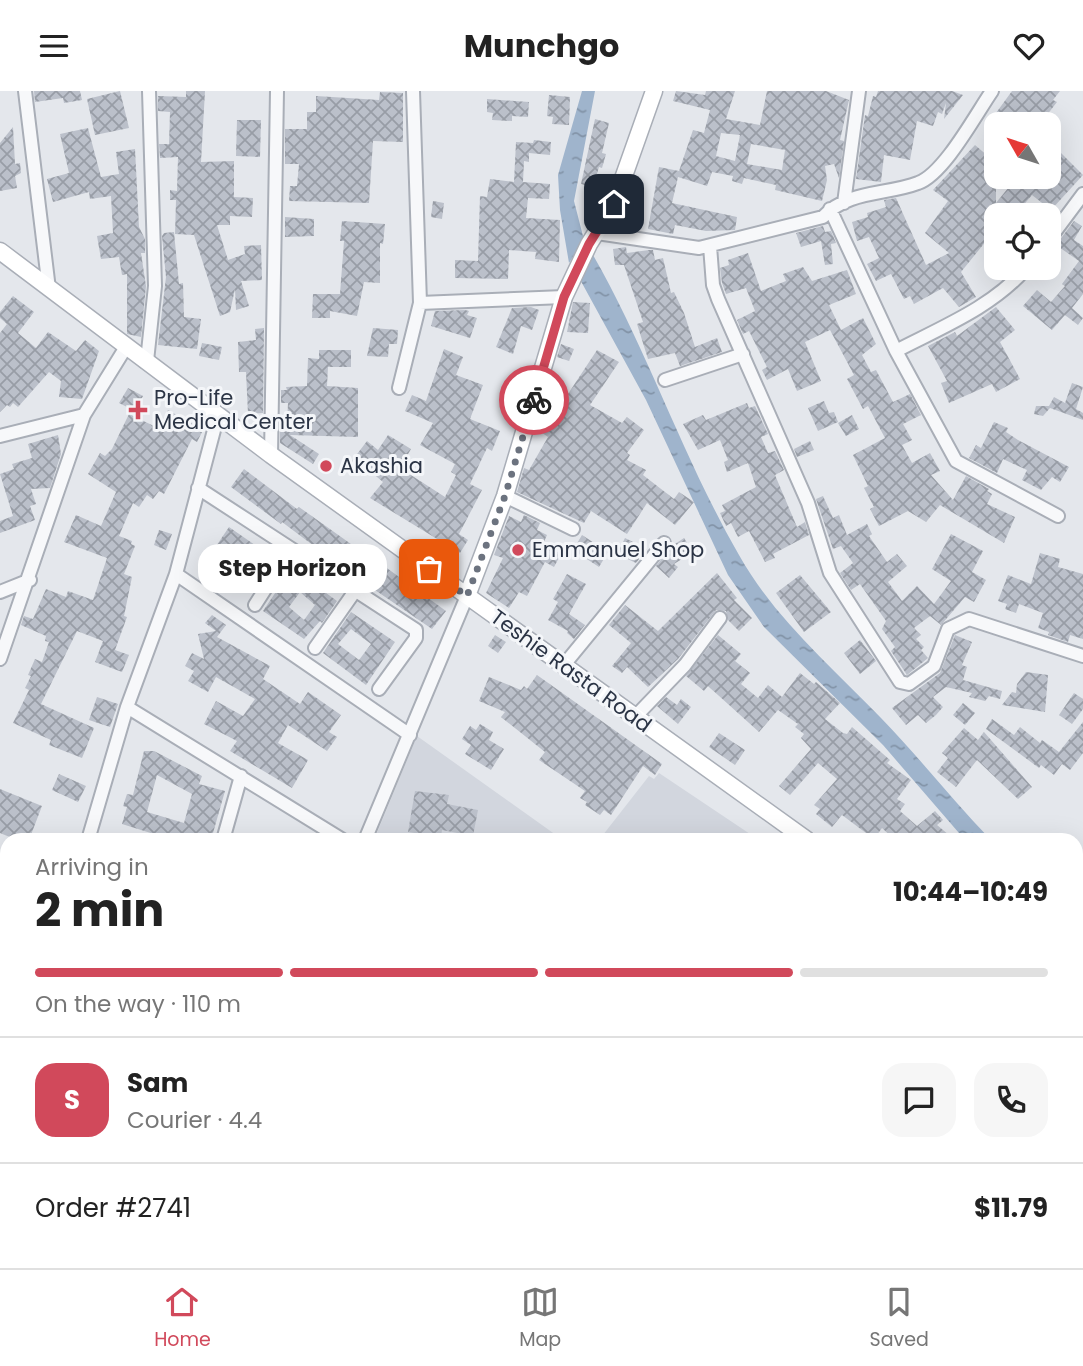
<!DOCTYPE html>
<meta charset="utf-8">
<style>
body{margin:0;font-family:Poppins,sans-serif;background:#f6f6f6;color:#222;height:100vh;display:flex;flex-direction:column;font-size:26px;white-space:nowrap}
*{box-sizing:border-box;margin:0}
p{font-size:23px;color:#767676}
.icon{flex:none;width:38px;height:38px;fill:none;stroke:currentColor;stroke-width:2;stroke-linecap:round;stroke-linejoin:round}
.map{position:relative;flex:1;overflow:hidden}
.details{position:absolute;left:0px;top:742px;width:1083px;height:436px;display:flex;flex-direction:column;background:#fff;border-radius:21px 21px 0 0;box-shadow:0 7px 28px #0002}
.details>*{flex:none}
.needle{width:46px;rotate:309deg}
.controls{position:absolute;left:984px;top:21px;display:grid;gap:14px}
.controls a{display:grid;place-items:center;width:77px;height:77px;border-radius:14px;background:#fff;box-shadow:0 7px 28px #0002;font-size:35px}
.pin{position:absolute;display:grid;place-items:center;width:60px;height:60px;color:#fff;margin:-30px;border-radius:14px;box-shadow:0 4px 10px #0006}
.courier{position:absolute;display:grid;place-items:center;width:70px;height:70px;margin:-35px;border:5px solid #d1495b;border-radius:50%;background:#fff;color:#222;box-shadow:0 2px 9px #0007}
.bubble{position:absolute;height:49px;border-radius:21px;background:#fff;box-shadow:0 7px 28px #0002;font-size:23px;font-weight:700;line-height:49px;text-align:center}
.headline em{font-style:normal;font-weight:700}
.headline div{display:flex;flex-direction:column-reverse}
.headline{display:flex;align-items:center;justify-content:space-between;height:119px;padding:0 35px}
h1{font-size:46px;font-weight:700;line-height:52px}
.bar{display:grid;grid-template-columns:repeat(4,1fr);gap:10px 7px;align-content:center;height:84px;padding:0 35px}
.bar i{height:9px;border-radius:5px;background:#e0e0e0}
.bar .active{background:#d1495b}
.bar p{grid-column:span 4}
.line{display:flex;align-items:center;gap:18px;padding:0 35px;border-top:2px solid #e0e0e0}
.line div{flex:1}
.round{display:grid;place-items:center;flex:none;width:74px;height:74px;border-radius:21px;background:#f6f6f6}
header{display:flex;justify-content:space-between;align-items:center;height:91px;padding:0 35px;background:#fff;font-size:32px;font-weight:700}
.tabs{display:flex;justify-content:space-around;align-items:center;height:98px;border-top:2px solid #e0e0e0;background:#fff;font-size:19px;color:#767676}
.tabs a{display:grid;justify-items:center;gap:4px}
.tabs .active{color:#d1495b}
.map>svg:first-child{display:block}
</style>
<header><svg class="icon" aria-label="menu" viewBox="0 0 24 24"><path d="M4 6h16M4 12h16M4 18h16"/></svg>Munchgo<svg class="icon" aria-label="heart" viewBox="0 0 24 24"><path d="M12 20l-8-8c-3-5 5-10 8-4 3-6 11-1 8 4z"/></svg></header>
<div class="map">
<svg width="1083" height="1177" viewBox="0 0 1083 1177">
<defs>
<pattern id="water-ripples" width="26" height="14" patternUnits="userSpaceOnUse" patternTransform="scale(1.75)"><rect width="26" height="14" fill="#9fb4cc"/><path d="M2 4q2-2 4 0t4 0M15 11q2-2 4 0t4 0" fill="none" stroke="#8293a7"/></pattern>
<pattern id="building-cross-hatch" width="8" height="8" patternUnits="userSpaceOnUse" patternTransform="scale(1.75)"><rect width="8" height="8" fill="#bbc0ca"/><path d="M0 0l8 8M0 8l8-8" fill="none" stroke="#989da6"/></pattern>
</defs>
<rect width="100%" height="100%" fill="#e4e7ec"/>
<path fill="#d2d6de" d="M417 645 563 749H374Z
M659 682 759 749H599L649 685 654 688Z
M1076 961 1083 965V1042L1076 1056Z
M228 1171H1019L1016 1177H226Z"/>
<path fill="url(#water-ripples)" d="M582 0H595L574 110 584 149 569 172 560 119 558 84Z
M593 164C648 260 683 367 739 464 775 528 830 574 881 627 919 666 953 710 991 749H965L883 654 764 536 728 484 646 309 577 183Z
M1083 1042V1090L1076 1104V1056Z
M0 1092 7 1109V1171H24L25 1177H0Z"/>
<path fill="url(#building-cross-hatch)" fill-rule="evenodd" d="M34 0H80L82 9 64 12 63 7 35 11Z
M120 0 129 37 95 44 87 8Z
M186 0H205L201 71 234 70V106L253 107 252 126 230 125V134H217L228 169 245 163 244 155 261 154 262 189 241 190 249 215 236 219 235 198 230 221 220 225 194 144 175 143 176 109H170V99L177 100 178 66 160 67 159 53H169L170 21 158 20V5L186 6Z
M676 0 705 4 706 0H735L726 28 760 34 767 0H826L849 9 840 49 844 50 839 87 834 73 825 75 827 89 822 110 775 99 776 94 744 87 742 93 732 90 733 85 712 81 707 95 678 86 672 112 737 126 735 139 706 140 675 134 673 143 648 138 659 76 679 80 678 83 693 39 704 42 710 19 673 10ZM721 42 740 44 735 70 716 65ZM751 53 785 59 782 79 747 73Z
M878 0H952L963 4 944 28 946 12 942 23 938 21 933 35 917 30 910 69 884 64 881 91 856 88 865 24 868 25 873 5 876 6Z
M1012 0H1060L1053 9 1057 11 1040 33H988Z
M380 1 403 2V51L373 50 369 112 289 110 290 95H297L299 73H285V38H307V21H316V5L379 9Z
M549 4 570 6 569 34 552 33 553 26 547 25Z
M487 8 529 11 528 26 512 25V30L492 29 493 22 487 21Z
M595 28 609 32 602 62 606 63 602 77 599 76 593 96 581 93Z
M237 29H261L260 66 236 65Z
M13 36 15 73 20 72 21 82 15 85 17 97 0 100V52Z
M88 37 101 86 119 83 116 61 135 58 139 136 145 148V162H141L146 195 141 246 127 243V183L122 184 119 166 101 168 97 145 113 142 111 105 90 108 89 101 53 111 47 88 69 82 60 43Z
M534 49 551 51 550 64 529 62V71L524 70 523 91 550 93 549 108 528 107 526 127 560 129 559 171 535 168 536 161 509 159 508 188 455 187V169L478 170 480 105 487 106 490 88 514 91 516 51 533 52Z
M975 54 996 72V112L1017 86H1034L1044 93 1057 76 1048 70 1055 56 1083 84 1051 119 1032 104 1015 124H996V148L991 144 961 181 976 206 959 216 943 197 914 213 910 205 904 208 891 183 876 190 867 173 879 167 869 146 857 150 852 131 868 126 867 122 886 116 884 109 896 107 926 174 949 162 925 142 948 110 933 99Z
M433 110 444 112 442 128 431 126Z
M285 126 314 128V145L285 146Z
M342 130 385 133 383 153 380 152V192L364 191 357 225 330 220V227H312L313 203H340L344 150H340Z
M1074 130 1082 135 1074 149 1083 155V203L1072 217 1083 227 1078 234 1065 224 1052 239 1023 215 1037 199 1051 211 1065 195 1062 193 1079 170 1056 154Z
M823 135 825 141 831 140 836 152 831 153 833 173 825 174 821 150 801 156 796 142Z
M174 141 179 193 183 192 184 226 201 228 197 258 158 254 166 186 162 145 164 142Z
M626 156 627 162 649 159H653L655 169 663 167 671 202 674 201 684 222 695 256 717 247 722 261 680 275 675 262 648 268 637 233 643 231 624 174H615L613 158Z
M748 162 761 200 786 190 783 183 803 176 812 190 847 179 856 203 829 214 841 239 863 227 876 253 862 264 871 281 876 279 893 311 910 303 921 324 903 333 912 349 902 354 912 372 930 362 940 380 931 384 953 409 966 385 989 398 987 400 992 403 987 413 1015 426 1004 452 940 414 926 431 908 420 879 435 870 418 874 416 864 397 868 395 853 364 885 347 868 315 863 318 847 288 854 284 830 239 805 251 821 290 797 300 788 278 767 289 762 279 767 276 749 240 743 243 737 229 755 220 746 197 726 203 722 192 720 177 729 174 728 169Z
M13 205 34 221 18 242 36 257 48 241 76 260 85 249 99 260 82 308 59 306 61 290 49 281 18 316 13 312 10 316 7 314 0 321V242L7 233 0 227V221Z
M573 211 590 212 588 242 567 241Z
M531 216 539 219 532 239 521 235 513 263 496 256 512 217Z
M996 216 1015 239 1000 251 1020 288 996 301 992 293 949 312 941 292 947 290 928 255 955 241 957 245Z
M465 219 469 220 467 224 477 227 470 247 431 235 435 220Z
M264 237 263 322 248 323 246 281H239L238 251 256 249 255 238Z
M373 237 398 239 397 253H389L388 266 367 265Z
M202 252 222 256 219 269 199 265Z
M561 253 574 258 569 270 557 266Z
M444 258 463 266 456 284 483 294 470 328 500 340 492 360 487 357 470 393 482 399 459 443 468 449 460 462 370 407 383 391 365 376 359 384 348 375 367 350 378 359 388 344 411 358 400 377 445 406 456 384 451 381 455 373 420 354 433 332 405 320 412 304 426 310Z
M319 259H351V276H328L327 295 358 297V346L290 344 319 363 313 373 280 352V340L287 332 288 312H281V299H287L286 296 307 295 308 267 319 268Z
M597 259 619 271 590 314 622 332 627 326 644 339 627 362 630 364 627 369 646 379 643 384 674 408 679 401 694 411 675 434 647 412 627 443 591 420 584 432 517 401 524 377 529 379 548 346 541 341 552 319 544 314 554 299 566 306Z
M1072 292 1083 296 1076 318 1083 322V329L1050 317 1043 325 1034 323 1036 315H1049L1054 306 1065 312Z
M128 297 143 305 135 320 119 312Z
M824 310 829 322 834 321 838 331 818 340 808 317Z
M747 312 749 317 755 315 768 343 761 346 768 362 775 360 784 379 775 384 797 436 805 431 809 444 773 463 775 467 765 471 749 440 738 446 731 432 726 435 720 422 725 420 722 414 756 396 748 372 727 381 724 371 728 369 720 349 698 359 683 333 703 324 706 329Z
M168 319 203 339 197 351 192 348 164 403 159 400 153 408 147 404 139 416 133 412 119 445 132 450 131 453 135 455 124 483 132 486 124 525 127 526 115 559 129 564 122 581 95 571 103 550 77 540 41 613 94 637 82 667 49 654 51 649 13 632 29 599 25 597 31 585 28 584 35 568 42 571 49 551 45 550 46 545 21 534 24 525 33 528 46 498 66 506 68 500 93 509 107 467 64 451 76 424 101 435 116 401 88 383 100 362 105 365 112 358 129 323 158 337Z
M852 324 859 338 846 345 838 332Z
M994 331 1008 337 1006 341 1018 349 1069 376 1060 391 1052 386 1041 399 1022 389 1027 379 1003 368 997 382 969 367 976 354 981 357Z
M58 344 61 363 50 397 31 398 36 413 30 415 35 429 0 442V430L13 425 0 383 14 378 12 373 32 367 28 353Z
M810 350 814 359 797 366 794 358Z
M244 378 297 418 299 416 372 468 359 484 322 461 282 431 281 433 231 396Z
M823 405 833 427 839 424 847 444 867 433 872 443 869 445 887 471 897 463 907 475 888 491 902 510 917 495 934 513 951 490 932 478 951 443 983 460 972 481 986 489 974 511 965 506 941 534 930 525 914 537 921 544 916 548 924 556 921 559 928 567 907 584 891 560 895 556 882 538 886 530 860 493 851 499 840 482 853 472 841 455 833 458 816 408Z
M524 424 540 432 537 439 547 444 543 453 561 463 554 476 545 471 527 505 519 501 509 517 486 502 503 467 494 464 509 425 521 431Z
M229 436 272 466 254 489 244 482 253 469 238 458 216 489 202 476Z
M159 439 172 443 166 459 154 454Z
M582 444 608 461 599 476 573 459Z
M625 447 647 458 636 472 617 463Z
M684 447 693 461 674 473 678 476 669 487 656 475 672 455Z
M1040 462 1060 468 1058 476 1083 483V548L1070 544 1068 551 1048 544 1049 541 1038 537 1043 522 1019 513 1016 522 1005 518 1007 513 998 510 1008 484 1031 493Z
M384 475 446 520 432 538 375 499 377 497 371 493Z
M292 477 337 510 322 532 320 530 304 548 263 520ZM300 501 315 514 304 529 289 516Z
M717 482 737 507 734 509 752 527 739 540 728 529 726 520 716 519 678 568 648 596 627 576 622 582 612 575 631 552 609 534 625 514 658 540Z
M567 483 586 493 569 523 585 534 574 548 567 542 568 540 548 529 558 511 553 508Z
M800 484 831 521 804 541 776 502Z
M351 521 395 551 366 594 323 562ZM351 538 371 553 359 569 338 553Z
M212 524 226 534 217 546 270 575 263 588 300 613 308 601 341 624 329 641 337 646 327 660 288 634 278 652 308 669 292 697 230 660 237 650 204 633 216 610 243 625 255 608 216 586 208 601 188 590 194 580 185 575 192 562 204 568 198 543 216 540 205 532Z
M495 544 506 551 498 562 488 555Z
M718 544 741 563 735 570 750 582 741 593 758 607 768 594 782 606 800 582 814 593 816 591 840 612 825 628 843 642 847 643 852 636 890 669 887 672 911 689 897 708 905 713 900 720 917 735 935 720 943 729 937 734 955 749H895L882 737 874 748 842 724 832 736 816 723 820 718 814 714 837 688 818 672 790 704 779 695 811 658 801 647 804 643 795 636 798 633 778 619 759 641 708 595 704 600 686 585Z
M955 544 972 551 962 574 967 576 963 589 1002 600 1000 608 989 605 985 610 969 606 972 602 946 596 933 606 943 616 936 624 926 632 918 624 906 634 892 617 940 582Z
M860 549 876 570 860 583 844 562Z
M1026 581 1048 584 1045 621 1002 614 1012 601 1016 602 1017 593Z
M537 584 662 673 655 684 643 675 611 724 604 719 600 724 585 714 587 711 580 707 585 700 539 669 545 661 501 626 505 621 479 610 489 586 521 599 524 595 527 598Z
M1074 602 1083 608V618L1072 633 1059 624Z
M97 606 118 613 110 636 89 629Z
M666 606 677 614 681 608 691 616 678 633 657 615Z
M963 612 975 622 965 634 953 624Z
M992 628 1014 644 1020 636 1040 652 1042 649 1059 661 1083 631V662L1070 679 1062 673 1054 684 1041 674 1039 677 986 638Z
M480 633 493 641 489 649 504 658 491 679 465 663 471 654 462 648 470 635 476 639Z
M964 637 978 649 984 641 1032 696 1018 708 977 669 956 696 937 681 948 667 942 662Z
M719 642 745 659 735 674 709 656Z
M144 660H154L202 685 199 693 225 700 211 749H173L122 733 127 716 123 715 127 703 133 704ZM157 684 192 703 184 732 147 721Z
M59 683 86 695 78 711 52 699Z
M0 698 42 715 29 749H17L0 742Z
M415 700 449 704 447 713 478 719 473 745 442 739 441 746 408 741Z"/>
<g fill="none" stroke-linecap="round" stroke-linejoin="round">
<defs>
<path id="street" d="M25 0 49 198
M844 112 859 0
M830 118 896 260 956 370 1058 425
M597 142 699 157 823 126C848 99 887 104 918 92 944 83 976 23 992 0
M1048 150 1083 103
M710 155 713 194 718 208 808 412 830 482 900 591 909 593 934 575 948 538 969 528 1083 565
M420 212 564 206
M896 260C940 237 993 216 1026 177
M144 270H147L155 195 149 0
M665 289 743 263
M399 297 420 212 413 0
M0 345 84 324
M271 364 277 0
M198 397 416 539V547L379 598
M505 405 573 438
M176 483 410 644
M0 501 30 489
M255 514 291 458
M315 557 355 500
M0 568 84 324 126 256
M563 575 664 452
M127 616 343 749
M635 626 685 574 720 527
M88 749 127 616 176 483 218 324
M223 749 241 685
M365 749 467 505
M89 1177 91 1171
M211 1177 213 1171"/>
<path id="secondary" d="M0 160 271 364 807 749
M467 505 505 405 564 206 589 153 614 113 654 0
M1076 944 1083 948"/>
</defs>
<use href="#street" stroke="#a9aeb7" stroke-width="16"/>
<use href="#secondary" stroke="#a9aeb7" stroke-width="19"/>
<use href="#street" stroke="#f7f8fa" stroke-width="12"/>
<use href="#secondary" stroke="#fff" stroke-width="16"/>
</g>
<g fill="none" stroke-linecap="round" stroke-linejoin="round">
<path stroke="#6c737f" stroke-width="7" stroke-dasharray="0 12.6" d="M429 478 467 505 505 405 534 309"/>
<path stroke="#d1495b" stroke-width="9" d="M534 309 564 206 589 153 614 113"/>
</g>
<g fill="#d1495b" stroke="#f4f6f9" stroke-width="2.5">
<path d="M134.5 308.5h7v7h7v7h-7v7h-7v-7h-7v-7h7z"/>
<circle cx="326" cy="375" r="7"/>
<circle cx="518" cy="459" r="7"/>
</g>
<g text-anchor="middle" stroke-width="6" stroke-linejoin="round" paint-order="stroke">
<g font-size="21" fill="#2b3445" stroke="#f4f6f9" text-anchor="start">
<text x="154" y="314">Pro-Life<tspan x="154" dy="24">Medical Center</tspan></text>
<text x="340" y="382">Akashia</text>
<text x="532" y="466">Emmanuel Shop</text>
</g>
<g font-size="21" fill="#2b3445" stroke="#f4f6f9">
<text transform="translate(571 580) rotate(36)" y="7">Teshie Rasta Road</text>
</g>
</g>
</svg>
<div class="controls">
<a><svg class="needle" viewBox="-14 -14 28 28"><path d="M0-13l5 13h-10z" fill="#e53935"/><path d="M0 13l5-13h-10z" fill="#767676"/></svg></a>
<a><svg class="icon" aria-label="locate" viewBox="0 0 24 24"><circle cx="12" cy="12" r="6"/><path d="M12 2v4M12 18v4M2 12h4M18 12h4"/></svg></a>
</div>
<div class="pin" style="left:429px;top:478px;background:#ea580c"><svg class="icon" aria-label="bag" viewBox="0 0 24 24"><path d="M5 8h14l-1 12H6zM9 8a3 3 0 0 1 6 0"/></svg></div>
<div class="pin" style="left:614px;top:113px;background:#1f2937"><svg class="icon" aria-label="home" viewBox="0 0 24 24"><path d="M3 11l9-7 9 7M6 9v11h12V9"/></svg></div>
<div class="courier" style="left:534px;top:309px"><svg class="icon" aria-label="bike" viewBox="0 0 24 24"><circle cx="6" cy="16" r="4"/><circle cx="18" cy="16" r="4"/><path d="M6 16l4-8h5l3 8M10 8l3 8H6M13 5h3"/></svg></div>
<div class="bubble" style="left:198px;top:453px;width:189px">Step Horizon</div>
<section class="details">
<div class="headline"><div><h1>2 min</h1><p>Arriving in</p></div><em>10:44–10:49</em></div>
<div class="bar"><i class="active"></i><i class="active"></i><i class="active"></i><i></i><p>On the way · 110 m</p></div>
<div class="line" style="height:126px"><b class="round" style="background:#d1495b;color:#fff">S</b><div><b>Sam</b><p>Courier · 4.4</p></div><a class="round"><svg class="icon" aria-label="chat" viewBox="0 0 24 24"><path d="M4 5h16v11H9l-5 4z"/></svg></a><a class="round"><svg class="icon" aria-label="phone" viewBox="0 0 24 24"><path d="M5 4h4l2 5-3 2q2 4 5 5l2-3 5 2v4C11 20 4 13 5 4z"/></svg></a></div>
<div class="line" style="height:91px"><div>Order #2741</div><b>$11.79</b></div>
</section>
</div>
<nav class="tabs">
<a class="active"><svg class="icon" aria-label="home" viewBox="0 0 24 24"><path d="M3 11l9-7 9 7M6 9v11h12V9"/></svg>Home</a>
<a><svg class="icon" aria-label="map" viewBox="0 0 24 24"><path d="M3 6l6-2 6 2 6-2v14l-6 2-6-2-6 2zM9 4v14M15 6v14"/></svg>Map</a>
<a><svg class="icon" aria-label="saved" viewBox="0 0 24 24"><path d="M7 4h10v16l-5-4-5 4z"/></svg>Saved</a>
</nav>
